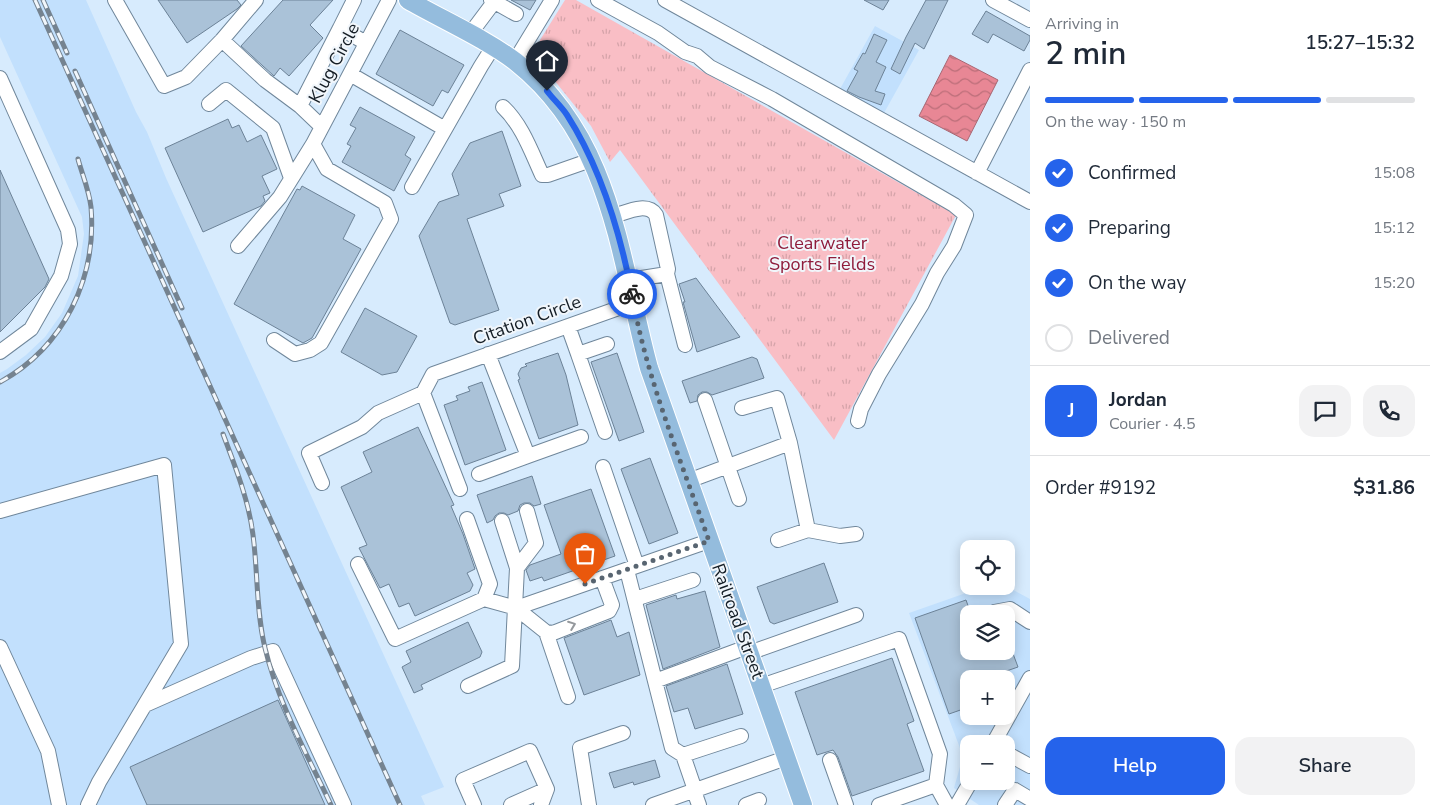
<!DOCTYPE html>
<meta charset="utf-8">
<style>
body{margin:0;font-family:"Nunito Sans",sans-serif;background:#f2f2f3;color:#1f2937;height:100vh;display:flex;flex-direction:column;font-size:19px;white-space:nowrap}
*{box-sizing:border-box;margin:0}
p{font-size:16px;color:#747a83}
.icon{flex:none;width:28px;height:28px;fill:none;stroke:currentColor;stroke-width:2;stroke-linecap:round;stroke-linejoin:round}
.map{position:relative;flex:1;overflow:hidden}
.sheet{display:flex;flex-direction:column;background:#fff;width:400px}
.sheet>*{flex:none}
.fabs{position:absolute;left:960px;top:540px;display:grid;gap:10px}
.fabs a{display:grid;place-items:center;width:55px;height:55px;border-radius:10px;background:#fff;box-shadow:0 2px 12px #0003;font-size:25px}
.pin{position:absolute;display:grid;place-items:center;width:42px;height:42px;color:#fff;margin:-51px -21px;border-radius:50% 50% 50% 0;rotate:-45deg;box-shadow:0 0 5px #0007}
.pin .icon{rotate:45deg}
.courier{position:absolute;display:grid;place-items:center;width:50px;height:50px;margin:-25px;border:4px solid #2563eb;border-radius:50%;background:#fff;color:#222;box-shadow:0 1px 6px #0007}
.overview em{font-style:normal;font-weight:600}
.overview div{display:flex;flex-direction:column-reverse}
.overview{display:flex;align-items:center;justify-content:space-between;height:85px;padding:0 15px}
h1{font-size:32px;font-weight:600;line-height:38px}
.bar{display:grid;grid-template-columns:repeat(4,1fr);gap:8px 5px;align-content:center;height:60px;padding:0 15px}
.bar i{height:6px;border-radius:4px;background:#e0e1e3}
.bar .selected{background:#2563eb}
.bar p{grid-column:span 4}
.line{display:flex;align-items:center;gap:12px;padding:0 15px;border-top:1px solid #e0e1e3}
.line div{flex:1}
.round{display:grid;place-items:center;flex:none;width:52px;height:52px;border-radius:15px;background:#f2f2f3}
ol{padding:0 15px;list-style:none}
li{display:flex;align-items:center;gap:15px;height:55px}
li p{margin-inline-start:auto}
li .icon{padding:5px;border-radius:50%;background:#2563eb;color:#fff;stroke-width:4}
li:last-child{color:#747a83}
li i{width:28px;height:28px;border:2px solid #e0e1e3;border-radius:50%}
.action{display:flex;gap:10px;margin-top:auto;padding:10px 15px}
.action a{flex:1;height:58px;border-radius:15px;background:#2563eb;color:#fff;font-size:20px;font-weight:600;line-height:58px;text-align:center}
.action a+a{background:#f2f2f3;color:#1f2937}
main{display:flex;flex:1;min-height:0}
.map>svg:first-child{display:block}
</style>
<main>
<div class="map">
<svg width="1030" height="805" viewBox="0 0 1030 805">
<defs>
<pattern id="grass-tufts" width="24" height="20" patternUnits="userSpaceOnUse" patternTransform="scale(1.25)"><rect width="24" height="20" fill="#f9bec5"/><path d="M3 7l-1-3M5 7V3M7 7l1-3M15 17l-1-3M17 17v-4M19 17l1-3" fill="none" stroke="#d5a3a9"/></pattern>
<pattern id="water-waves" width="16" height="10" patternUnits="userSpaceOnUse" patternTransform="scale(1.25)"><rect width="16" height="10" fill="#e88795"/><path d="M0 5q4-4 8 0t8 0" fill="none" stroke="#bb6e79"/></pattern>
</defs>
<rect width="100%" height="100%" fill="#d7ebfd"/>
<path fill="#c2e0fd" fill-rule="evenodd" d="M0 0H86L136 112 147 132 166 178 444 787 421 796 425 805H0V373L7 369 26 355 45 337 62 313 78 276 84 234 82 217 0 37Z
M875 26 919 50 884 113 840 89Z
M986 586H1006L1030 599V805H979L954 788 963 756 909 613ZM969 614H1006V651H969ZM969 679H1006V716H969ZM969 744H1006V781H969Z"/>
<path fill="url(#grass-tufts)" d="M565 0H576L956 215 834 440 620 150 610 162 591 126 538 60 540 40Z"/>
<path fill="url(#water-waves)" stroke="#a86773" d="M950 55 998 80 967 141 919 116Z"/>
<path fill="#aac2d8" stroke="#6c8297" d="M158 0H237L241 5 237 9 187 43Z
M283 0H333L310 25 323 38 289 76 280 68 274 76 241 46Z
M511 0H536L530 10Z
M864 0H889L883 10Z
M926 0H948L924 49 915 43 900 74 891 69 906 37Z
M986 11 1030 36V40L1024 51 993 34 988 43 972 34Z
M400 30 464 65 448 93 442 90 433 106 376 74Z
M874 34 887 40 876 62 886 67 875 91 885 94 881 105 859 97 847 91 858 71 854 69 863 53 865 54Z
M360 107 415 137 405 155 411 159 394 191 342 162 351 146 347 144 356 128 350 125Z
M228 119 232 128 239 125 247 142 261 135 277 169 262 176 270 193 263 196 265 201 261 206 203 232 165 148Z
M502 131 521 186 499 194 504 206 467 219 499 310 455 325 450 323 419 236 439 202 459 195 452 174 470 143Z
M0 170 49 279 45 287 0 332Z
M302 186 355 215 343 239 361 249 312 338 303 343 234 304 297 189 300 190Z
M696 278 740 337 697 352 683 302H685L679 284Z
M365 308 417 336 397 372 382 375 341 352Z
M558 353 566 375 578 425 539 439 518 380 520 379 518 374 521 368 527 366 525 364Z
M617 353 644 432 619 441 591 362Z
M752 357 757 359 764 378 712 395 707 392H702L698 395 697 401 690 403 682 381Z
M482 382 506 450 465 465 444 405 458 400 456 396 470 391 468 387Z
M418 427 454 505 451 506 463 534 475 569 467 573 473 585 470 591 415 616 409 603 399 607 389 584 380 588 359 548 367 545 341 487 372 472 363 452Z
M650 458 678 533 649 544 621 469Z
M532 476 541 504 534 506 530 503H524L520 505 518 511 508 515 504 513H499L495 516 493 520 487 523 477 495Z
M591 489 615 556 544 581 542 577 530 581 526 570 530 565 561 554 544 505Z
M824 563 838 602 774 624 770 622 757 587Z
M705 591 720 647 663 669 646 605 676 595 677 599Z
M966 600 971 614H969V651H1012L1018 667 992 676 993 679H969V707L949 714 915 618Z
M611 620 617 637 629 632 640 675 584 695 564 638Z
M468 622 482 652 480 657 421 685 423 689 414 693 402 667 411 662 406 651Z
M892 658 914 721 907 724 924 771 852 796 838 757 833 750 817 755 795 692Z
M727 664 743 714 695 729 688 708 674 712 666 686Z
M278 700 325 805H147L130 767Z
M655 760 660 777 634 785 633 782 614 788 609 773Z"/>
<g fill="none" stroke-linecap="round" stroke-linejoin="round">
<defs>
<path id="minor" d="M115 0 164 86 186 77 222 40
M256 0 222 40 265 80 300 106
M491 0 516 14
M598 0 658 33 685 52 697 56 710 67 772 99 954 205 966 215 954 246 937 273 922 304 879 374 861 409 858 421
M665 0 1030 202
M993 0 1030 20
M340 28 354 0
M470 34 494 2
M515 61 552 0
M350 74 445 129
M0 78 68 230 70 244 61 276 31 329 0 352
M209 104 226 90 273 128 291 178
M503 107C522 125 531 151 542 175H548L591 160
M322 127 300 106 340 28 366 43
M977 173 1030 70
M412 187 481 66 493 47
M613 216C625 213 647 201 656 215L668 269 667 274
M238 246 280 197 313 144 389 0
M629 280 667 274 685 345
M568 326 578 354 607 344
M274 340 295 354 310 350 321 343 391 219 385 203 327 169 313 144
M578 354 605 432
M423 393 460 489
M705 400 739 499
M742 408 777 398 790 443 808 530 778 540
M528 456 581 437
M603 467 637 566
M479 474 528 456 488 354
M688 481 790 443
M322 483 309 453 362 427 378 413 423 393 433 374 633 303
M0 511 164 465 181 644 99 782 88 805
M467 519 490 584 484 599
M502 521 517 568
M808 530 840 536 856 534
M358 564 395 639 484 599 516 608 546 632 553 633 609 611 612 605 602 578
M627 570 655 681
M635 599 693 580
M516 608 709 541
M994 612 1010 609 1030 622
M546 632 568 697
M0 647 48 751 59 805
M749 653 856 615
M468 686 512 666 517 568 536 543 527 511
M761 686 899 639 940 754 936 785 947 805
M145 705 251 658 273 651 344 805
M993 744 1030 678
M1006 753 1030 766
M683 755 672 748 655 681 747 647
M830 760 846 805
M695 790 683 755 741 736
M694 791 699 805
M474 805 463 780 530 751 547 789 541 805
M511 805 547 789
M589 805 580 748 623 733
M653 805 786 758
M746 805 759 800
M879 805 936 785
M957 805 971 781
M1005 805 1015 790 1030 799"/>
<path id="major" d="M408 0C441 19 486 39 516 62 613 139 619 258 649 368L803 805"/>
</defs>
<use href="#minor" stroke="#70879b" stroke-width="16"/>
<use href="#major" stroke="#fff" stroke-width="20"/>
<use href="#minor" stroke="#fff" stroke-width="14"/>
<use href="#major" stroke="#94bcdd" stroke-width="18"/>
<defs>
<path id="rail" d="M35 0 400 805
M43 0 67 53
M75 71 182 308
M0 382C64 347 97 278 91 207 89 190 82 174 78 159
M223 434C235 466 249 501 253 535 258 573 256 611 265 648 278 703 307 754 331 805"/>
</defs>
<use href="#rail" stroke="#758390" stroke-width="5"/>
<use href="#rail" stroke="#f1f6fb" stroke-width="3" stroke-dasharray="9" stroke-linecap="butt"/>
</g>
<defs><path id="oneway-chevron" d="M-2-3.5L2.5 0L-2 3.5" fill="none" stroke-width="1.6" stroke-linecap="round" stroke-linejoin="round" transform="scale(1.25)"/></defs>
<use stroke="#95999d" href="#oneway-chevron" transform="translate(572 625) rotate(-21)"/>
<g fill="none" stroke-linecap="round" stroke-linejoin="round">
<path stroke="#586571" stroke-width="5" stroke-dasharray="0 9" d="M585 584 709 541C681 460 646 378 632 294"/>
<path stroke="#2563eb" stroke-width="6" d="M547 91C553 99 561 106 567 115 601 168 620 232 632 294"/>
</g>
<g text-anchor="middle" stroke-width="4" stroke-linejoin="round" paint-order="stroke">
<g font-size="18" fill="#141d25" stroke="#f1f6fb">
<text transform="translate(334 63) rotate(-62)" y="6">Klug Circle</text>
<text transform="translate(527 320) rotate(-20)" y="6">Citation Circle</text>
<text transform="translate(738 621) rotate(70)" y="6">Railroad Street</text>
</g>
<g font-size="18" fill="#8f1c3b" stroke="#f1f6fb">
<text x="822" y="249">Clearwater<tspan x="822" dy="21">Sports Fields</tspan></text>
</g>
</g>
</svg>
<div class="fabs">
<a><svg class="icon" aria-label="locate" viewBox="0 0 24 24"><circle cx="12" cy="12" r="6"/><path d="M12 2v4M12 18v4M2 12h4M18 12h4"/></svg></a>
<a><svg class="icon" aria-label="layers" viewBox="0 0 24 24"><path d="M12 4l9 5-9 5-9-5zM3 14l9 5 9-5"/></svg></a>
<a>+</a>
<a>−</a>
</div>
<div class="pin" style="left:585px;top:584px;background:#ea580c"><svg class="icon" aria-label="bag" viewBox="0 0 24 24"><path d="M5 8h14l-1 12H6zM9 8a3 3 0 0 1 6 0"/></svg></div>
<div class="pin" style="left:547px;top:91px;background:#1f2937"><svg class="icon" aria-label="home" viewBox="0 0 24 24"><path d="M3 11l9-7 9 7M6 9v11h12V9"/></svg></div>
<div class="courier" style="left:632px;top:294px"><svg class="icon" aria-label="bike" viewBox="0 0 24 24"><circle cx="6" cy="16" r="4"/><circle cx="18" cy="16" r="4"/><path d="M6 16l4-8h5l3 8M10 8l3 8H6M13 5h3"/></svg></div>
</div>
<section class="sheet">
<div class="overview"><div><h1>2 min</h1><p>Arriving in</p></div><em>15:27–15:32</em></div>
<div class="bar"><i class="selected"></i><i class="selected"></i><i class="selected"></i><i></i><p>On the way · 150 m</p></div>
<ol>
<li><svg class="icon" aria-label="check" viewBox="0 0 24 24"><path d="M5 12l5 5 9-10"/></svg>Confirmed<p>15:08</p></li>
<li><svg class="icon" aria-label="check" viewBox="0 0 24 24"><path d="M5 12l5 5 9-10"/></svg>Preparing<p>15:12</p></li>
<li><svg class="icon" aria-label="check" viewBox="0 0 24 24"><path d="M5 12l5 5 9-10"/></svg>On the way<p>15:20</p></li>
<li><i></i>Delivered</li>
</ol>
<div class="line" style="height:90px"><b class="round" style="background:#2563eb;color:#fff">J</b><div><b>Jordan</b><p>Courier · 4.5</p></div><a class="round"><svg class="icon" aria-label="chat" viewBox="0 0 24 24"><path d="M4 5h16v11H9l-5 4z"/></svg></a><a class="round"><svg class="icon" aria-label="phone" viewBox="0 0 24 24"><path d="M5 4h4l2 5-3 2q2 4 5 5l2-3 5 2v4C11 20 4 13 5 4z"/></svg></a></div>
<div class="line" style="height:65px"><div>Order #9192</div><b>$31.86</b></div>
<div class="action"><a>Help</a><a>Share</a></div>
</section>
</main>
